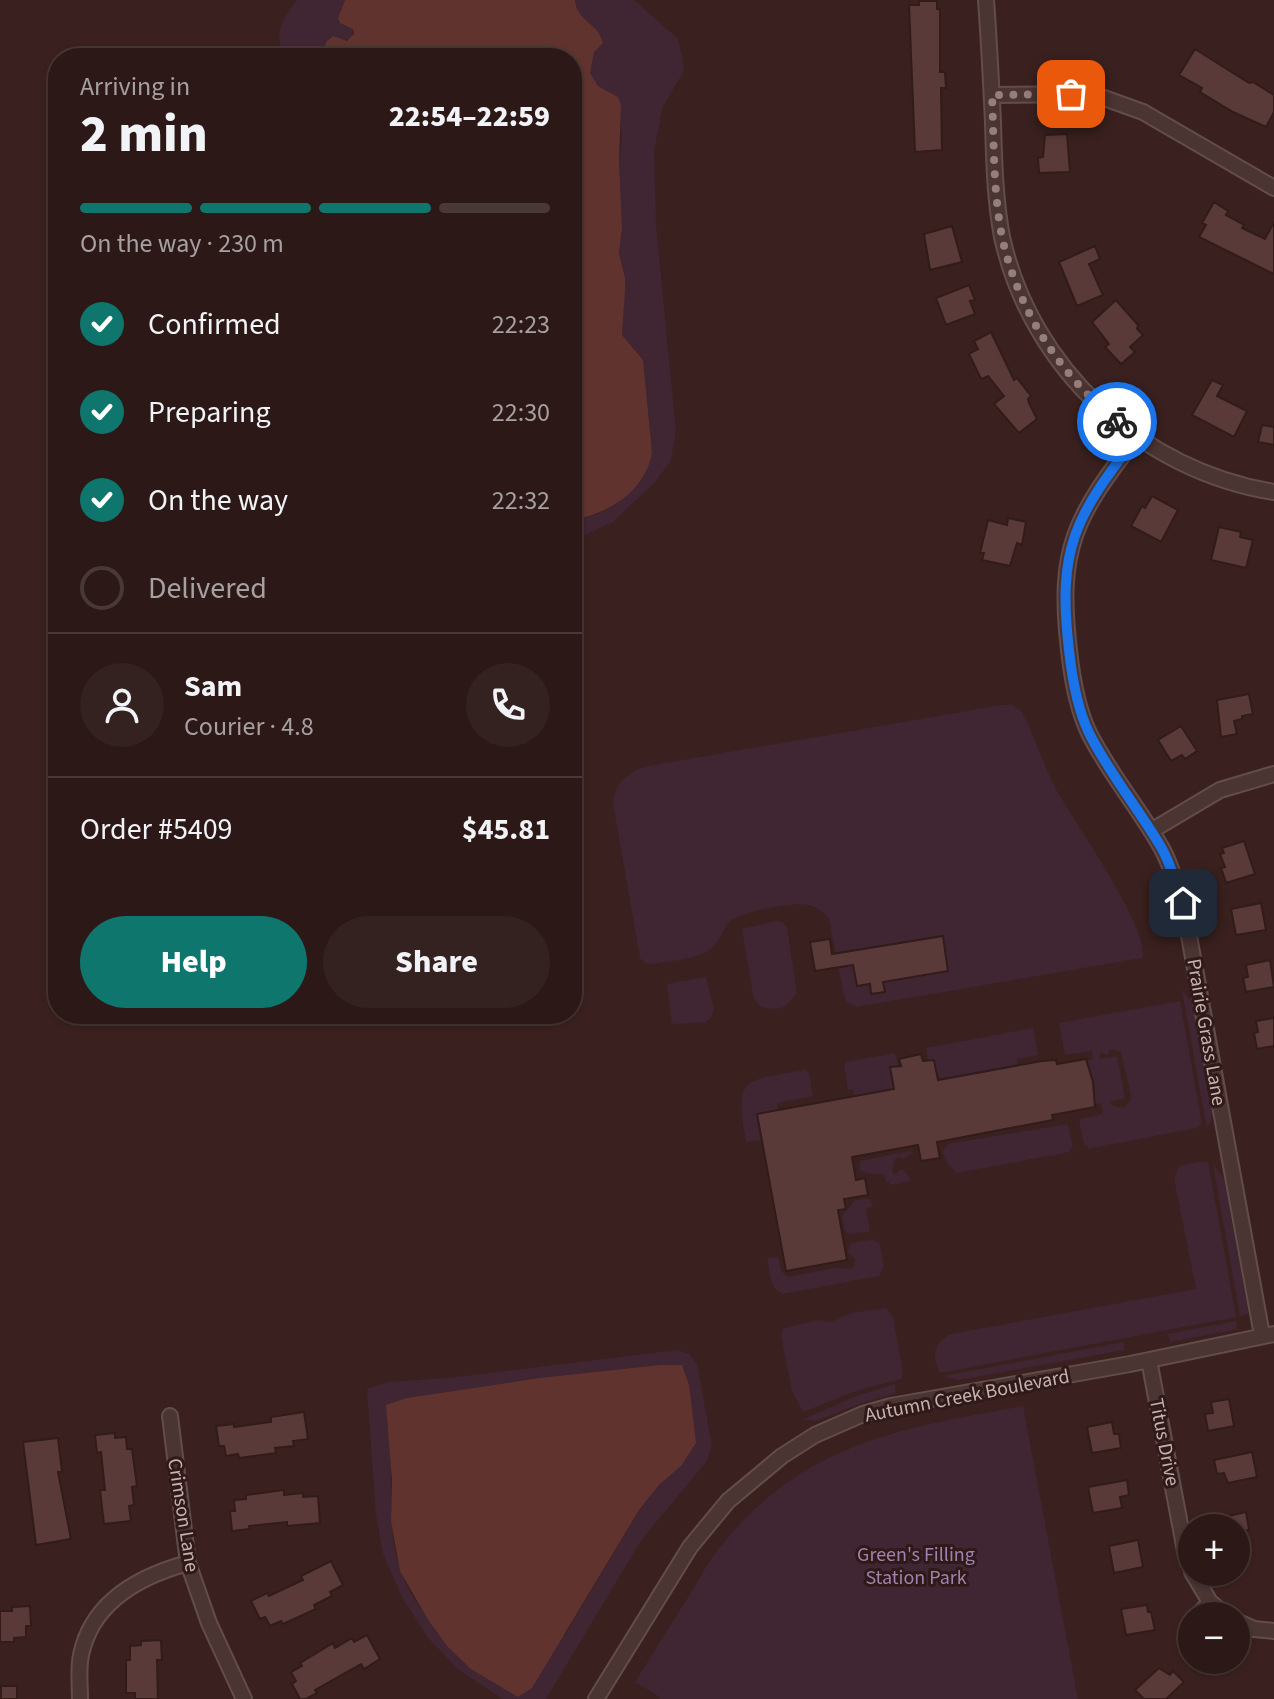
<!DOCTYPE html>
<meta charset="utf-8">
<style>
body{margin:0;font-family:"Source Sans 3",sans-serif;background:#342220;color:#f1f3f6;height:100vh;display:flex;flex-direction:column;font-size:30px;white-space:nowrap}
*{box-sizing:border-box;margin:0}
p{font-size:26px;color:#a6a0a1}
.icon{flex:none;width:44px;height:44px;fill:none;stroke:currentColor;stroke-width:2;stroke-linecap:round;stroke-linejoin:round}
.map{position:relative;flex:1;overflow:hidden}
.panel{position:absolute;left:48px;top:48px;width:534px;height:976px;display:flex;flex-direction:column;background:#2c1917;border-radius:32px;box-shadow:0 2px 6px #0004,0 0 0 2px #483836}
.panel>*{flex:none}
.fabs{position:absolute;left:1178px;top:1514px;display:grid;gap:16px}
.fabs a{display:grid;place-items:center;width:72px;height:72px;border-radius:50%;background:#2c1917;box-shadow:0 2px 6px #0004,0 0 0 2px #483836;font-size:40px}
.pin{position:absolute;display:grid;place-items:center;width:68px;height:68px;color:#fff;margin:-34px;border-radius:16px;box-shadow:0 4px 12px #0006}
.courier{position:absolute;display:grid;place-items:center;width:80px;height:80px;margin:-40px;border:6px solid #1a73e8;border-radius:50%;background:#fff;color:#222;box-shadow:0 2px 10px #0007}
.summary em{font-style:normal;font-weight:800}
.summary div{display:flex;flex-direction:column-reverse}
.summary{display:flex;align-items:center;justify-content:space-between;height:136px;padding:0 32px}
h1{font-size:52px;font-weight:800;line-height:60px}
.bar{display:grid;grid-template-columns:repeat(4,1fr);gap:12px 8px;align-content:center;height:96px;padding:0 32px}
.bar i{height:10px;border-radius:6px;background:#483836}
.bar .current{background:#0f766e}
.bar p{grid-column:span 4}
.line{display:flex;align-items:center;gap:20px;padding:0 32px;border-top:2px solid #483836}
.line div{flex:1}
.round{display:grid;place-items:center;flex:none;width:84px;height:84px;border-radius:42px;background:#342220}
ol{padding:0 32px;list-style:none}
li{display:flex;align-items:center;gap:24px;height:88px}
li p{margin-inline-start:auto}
li .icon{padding:8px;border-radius:50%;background:#0f766e;color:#fff;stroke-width:4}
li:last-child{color:#a6a0a1}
li i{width:44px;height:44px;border:4px solid #483836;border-radius:50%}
.action{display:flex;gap:16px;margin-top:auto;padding:16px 32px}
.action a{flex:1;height:92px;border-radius:48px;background:#0f766e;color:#fff;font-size:32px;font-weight:800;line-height:92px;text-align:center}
.action a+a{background:#342220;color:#f1f3f6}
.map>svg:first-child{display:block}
</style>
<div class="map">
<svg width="1274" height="1699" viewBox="0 0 1274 1699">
<rect width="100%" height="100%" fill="#3a211f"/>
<path fill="#402533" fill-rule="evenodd" d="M297 0H345L338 18 353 29 352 38 342 41 322 53 325 58H282C276 30 280 22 297 0Z
M575 0H634L678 39 682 57 684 71 663 106 654 150 656 226 676 431 671 460 655 482 613 522 572 541V520L595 515 614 506 642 480 652 452 643 360 622 335 625 278 619 253 622 228 619 161 622 138 618 97C611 92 600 89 594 83 583 70 595 50 602 38 594 22 576 20 575 0Z
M1002 705H1012L1022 712C1034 735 1042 761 1054 785 1070 817 1152 930 1142 958L856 1007 846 1001 843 991 829 919C824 913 818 907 809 905 796 901 740 912 730 921 720 932 718 949 702 954 687 960 669 961 653 964L645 963 640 958 613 803C615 783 626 775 643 767Z
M776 921 783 922 787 927 797 993 786 1006C773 1011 759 1011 753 995L742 929Z
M706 977 714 1010 711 1018 705 1022 672 1024 667 984Z
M1182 990 1192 1002 1212 1110 1211 1121 1207 1129Z
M1180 1001 1202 1124 1196 1128 1088 1149 1087 1145 1084 1146 1079 1119 1103 1114 1101 1103 1095 1104 1093 1082 1086 1061 1093 1059 1092 1051 1065 1055 1059 1023ZM1110 1049 1121 1052 1131 1096 1130 1101 1124 1107H1115L1109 1102 1125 1098 1117 1056 1099 1059 1101 1053 1108 1055Z
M1033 1028 1038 1055 1017 1059V1066L938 1080 934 1060 928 1061 926 1048Z
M895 1053 898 1066 894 1089 854 1096 853 1089 848 1090 844 1066 846 1062Z
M805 1070 809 1073 813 1096 777 1103 778 1110 758 1114 762 1140 746 1142C734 1075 744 1081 805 1070Z
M1068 1124 1073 1148 1069 1149 1070 1152 957 1173 948 1164 942 1152 948 1144Z
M910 1151 912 1153 904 1159 898 1157 894 1161 892 1172 895 1174 902 1169 911 1179 910 1181 890 1185 889 1182H886L884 1174H871L860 1170V1161Z
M1198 1162H1208L1236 1317 940 1373C931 1356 934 1342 951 1334L1196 1289 1174 1178 1179 1166Z
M1213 1164 1224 1179 1248 1310V1314L1240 1316Z
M865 1198 871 1200 873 1207 866 1208 870 1232 848 1234 845 1231 842 1216 854 1201Z
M875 1239 876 1242H879L884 1265 879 1276 783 1294C769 1290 770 1271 767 1258L778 1257 782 1272 788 1277 834 1268 851 1269 854 1266 855 1259 847 1251 851 1243Z
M886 1308 893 1317 903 1373 901 1379 856 1391 803 1412 792 1391 781 1335 784 1328 818 1320 831 1322 851 1313Z
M1236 1321 1237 1329 1233 1330 1170 1342 1168 1334Z
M1124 1342V1350L959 1380 943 1376Z
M677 1350 689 1354 697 1364 712 1446 707 1461 642 1539 546 1699H503L459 1670 428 1638 402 1597 383 1554 376 1515 367 1389 388 1382 449 1378ZM660 1365 689 1385 690 1403 681 1466 659 1485 639 1510 565 1635 427 1618C417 1603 406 1587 400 1569 384 1522 396 1471 387 1422L407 1398 539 1378Z
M895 1384 896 1393 859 1404 816 1421 802 1420 856 1396Z
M1023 1406 1078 1699H659L660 1697 635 1682C655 1650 674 1619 694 1588 702 1574 710 1559 720 1547 803 1443 900 1428 1023 1406Z"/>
<path fill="#61332f" d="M345 0H575C576 21 599 23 603 43L594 52 590 73 598 86 618 97 621 105 619 161 622 228 619 253 625 278V290L622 335 643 360 652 452C646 491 609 514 572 520V58H325L322 53 327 41 333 36 347 41 354 34 353 29 340 23 338 18Z
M660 1365H682L689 1385 696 1443 681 1466 659 1485 639 1510 532 1688 518 1697 471 1669 447 1646 427 1618 400 1571 391 1521 392 1480 386 1405 407 1398 539 1378Z"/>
<path fill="#593a38" stroke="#311c1a" stroke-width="2" d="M919 1H937V9H940V72H945L946 88H941L942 150 915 152 909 5H919Z
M1195 49 1249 83 1253 82 1274 95V112L1266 127 1233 112 1200 92 1202 88 1179 75Z
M1067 134 1070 172 1039 173 1038 158 1043 157 1045 135Z
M1214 202 1228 211 1226 215 1244 225 1242 228 1265 239 1274 222V274L1199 237 1206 225 1202 223Z
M952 226 962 262 930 270 924 234Z
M1095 246 1100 259 1089 264 1103 295 1077 306 1059 262Z
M969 285 975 300 970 301 975 314 946 325 936 298Z
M1116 300 1138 325 1137 329 1143 335 1130 347 1135 352 1121 364 1105 347 1109 344 1092 322Z
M991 332 1014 380 1017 378 1031 396 1028 399 1029 403 1037 419 1019 433 994 404 1004 396 988 376 982 379 980 377 969 354 978 349 974 341Z
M1212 380 1223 385 1217 396 1247 411 1234 437 1192 415Z
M1262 425 1274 427V445L1258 442Z
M1152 496 1178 510 1161 542 1131 526 1142 506 1145 508Z
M1008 518 1026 522 1022 545 1017 543 1010 566 982 560 984 553H980L988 520 1007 525Z
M1219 527 1241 532 1240 537 1253 540 1246 568 1211 560Z
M1249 694 1253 714 1242 716V719L1234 721 1237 734 1221 737 1217 700Z
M1181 726 1197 751 1185 759 1182 755 1171 761 1158 740Z
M1244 841 1255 874 1226 883 1221 868 1225 867 1220 854 1224 853 1222 848Z
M1261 903 1266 930 1236 935 1231 909Z
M943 936 948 971 883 982 885 992 871 994 870 984 857 986 853 965 815 971 810 942 830 939 832 954Z
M1270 960 1274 987 1246 992 1243 978 1248 977 1246 965Z
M1274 1018V1046L1257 1049 1254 1033 1258 1032 1256 1021Z
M921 1054 923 1061 934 1060 938 1080 1042 1061 1056 1060 1057 1064 1086 1059 1093 1082 1095 1107 1052 1115 1053 1120 937 1142 940 1158 921 1161 918 1145 852 1157 856 1180 865 1178 868 1195 844 1199 846 1209 838 1210 847 1260 786 1271 757 1114 894 1089 890 1067 901 1066 899 1059Z
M1229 1399 1234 1426 1208 1431 1205 1414 1213 1413 1211 1402Z
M304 1412 308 1439 293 1441 294 1446 275 1448 276 1453 239 1458 238 1454 226 1456 224 1446H219L216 1426 234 1424V1427L271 1422V1417Z
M1112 1422 1114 1434H1119L1121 1448 1092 1453 1087 1427Z
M115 1433V1438L126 1437 127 1449H132L137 1486 132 1487 134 1505 129 1506 131 1521 104 1524 100 1490H105L101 1452 97 1453 95 1435Z
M58 1438 62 1472H58L71 1539 36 1545 23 1442Z
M1252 1452 1257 1477 1228 1483 1224 1473 1217 1474 1214 1460Z
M1127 1480 1129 1495 1120 1497 1122 1508 1093 1513 1088 1487Z
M284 1490V1495L303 1493V1497L318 1496 320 1523 287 1526V1522L249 1526 250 1529 232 1531 230 1511H235L234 1500 246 1499V1495Z
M1246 1512 1249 1530 1236 1532V1528H1226L1224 1517Z
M1138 1540 1143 1567 1114 1573 1109 1546Z
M331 1561 343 1585 330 1592 332 1596 314 1605 316 1609 283 1624 281 1621 270 1626 265 1617 260 1619 251 1601 267 1593 269 1596 303 1580 301 1576Z
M1147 1605 1148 1612H1151L1155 1630 1126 1635 1121 1609Z
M30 1606 31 1626H26V1637L14 1638V1642H0V1611H12V1607Z
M367 1635 380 1659 364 1669 361 1664 315 1690 317 1693 306 1699H300L292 1684 296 1681 291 1672 302 1666 300 1663 333 1643 335 1648 352 1638 354 1642Z
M161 1640 162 1660H157L158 1699H135V1693H126V1660H130V1646L141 1645V1641Z
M1159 1668 1170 1675 1173 1671 1184 1682 1166 1699H1144L1135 1690Z
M1 1686H17V1699H1Z"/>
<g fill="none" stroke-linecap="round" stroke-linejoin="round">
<defs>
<path id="minor" d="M986 0C989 41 991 81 993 122 994 160 995 200 1002 237 1031 369 1142 471 1274 492
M992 95 1093 94 1143 112 1274 188
M1136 438C1075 517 1057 548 1069 650 1072 678 1077 708 1089 733 1109 773 1139 808 1161 847 1171 864 1176 885 1183 903L1262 1335
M1151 831 1220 790 1274 774
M1149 1360 1185 1551 1192 1571
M170 1416 188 1563 209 1623 244 1699
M1192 1572 1210 1602 1227 1616
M1197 1616 1210 1602
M1236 1621 1254 1629 1274 1631
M80 1699C80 1685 78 1669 81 1655 92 1602 140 1576 188 1563
M596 1699 690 1547 728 1501 782 1456 815 1435 863 1414 891 1406 1130 1364 1274 1334"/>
</defs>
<use href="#minor" stroke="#624d4a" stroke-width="18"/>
<use href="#minor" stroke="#4a3533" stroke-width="14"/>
</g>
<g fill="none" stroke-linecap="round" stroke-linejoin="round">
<path stroke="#967e7b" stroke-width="8" stroke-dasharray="0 14.4" d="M1071 94 992 95C994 142 993 191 1002 237 1018 311 1060 374 1117 422"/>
<path stroke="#1a73e8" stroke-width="10" d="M1117 422 1136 438C1075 517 1057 548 1069 650 1072 678 1077 708 1089 733 1109 773 1138 808 1161 847 1171 864 1176 885 1183 903"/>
</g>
<g text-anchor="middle" stroke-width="6" stroke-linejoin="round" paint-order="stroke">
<g font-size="20" fill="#c7b0ad" stroke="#2f1a19">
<text transform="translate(1207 1032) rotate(80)" y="7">Prairie Grass Lane</text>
<text transform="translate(967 1395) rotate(-11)" y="7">Autumn Creek Boulevard</text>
<text transform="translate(1165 1442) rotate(79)" y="7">Titus Drive</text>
<text transform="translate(184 1515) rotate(81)" y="7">Crimson Lane</text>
</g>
<g font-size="20" fill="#a182ad" stroke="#2f1a19">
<text x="916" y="1561">Green's Filling<tspan x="916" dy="23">Station Park</tspan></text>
</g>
</g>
</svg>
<div class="fabs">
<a>+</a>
<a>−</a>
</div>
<div class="pin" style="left:1071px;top:94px;background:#ea580c"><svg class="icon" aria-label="bag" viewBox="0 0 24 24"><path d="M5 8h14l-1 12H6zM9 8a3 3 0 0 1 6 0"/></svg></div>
<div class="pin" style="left:1183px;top:903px;background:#1f2937"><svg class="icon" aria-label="home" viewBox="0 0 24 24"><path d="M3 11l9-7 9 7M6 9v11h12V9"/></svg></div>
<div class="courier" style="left:1117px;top:422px"><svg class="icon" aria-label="bike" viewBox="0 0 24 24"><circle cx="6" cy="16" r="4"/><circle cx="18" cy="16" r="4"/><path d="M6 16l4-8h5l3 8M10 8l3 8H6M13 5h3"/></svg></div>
<section class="panel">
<div class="summary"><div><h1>2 min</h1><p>Arriving in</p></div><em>22:54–22:59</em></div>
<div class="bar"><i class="current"></i><i class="current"></i><i class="current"></i><i></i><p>On the way · 230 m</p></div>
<ol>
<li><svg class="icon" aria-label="check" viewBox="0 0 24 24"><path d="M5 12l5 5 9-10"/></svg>Confirmed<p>22:23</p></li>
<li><svg class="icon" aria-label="check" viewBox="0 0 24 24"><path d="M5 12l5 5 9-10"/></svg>Preparing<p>22:30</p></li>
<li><svg class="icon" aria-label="check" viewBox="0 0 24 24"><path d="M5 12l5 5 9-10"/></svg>On the way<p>22:32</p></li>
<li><i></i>Delivered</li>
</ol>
<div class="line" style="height:144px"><a class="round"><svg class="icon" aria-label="person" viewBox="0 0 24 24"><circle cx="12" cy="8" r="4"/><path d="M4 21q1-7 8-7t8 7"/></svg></a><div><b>Sam</b><p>Courier · 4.8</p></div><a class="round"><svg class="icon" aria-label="phone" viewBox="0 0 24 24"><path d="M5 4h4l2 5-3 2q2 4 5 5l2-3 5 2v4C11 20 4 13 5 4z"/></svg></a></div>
<div class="line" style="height:104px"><div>Order #5409</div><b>$45.81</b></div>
<div class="action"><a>Help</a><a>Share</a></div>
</section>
</div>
